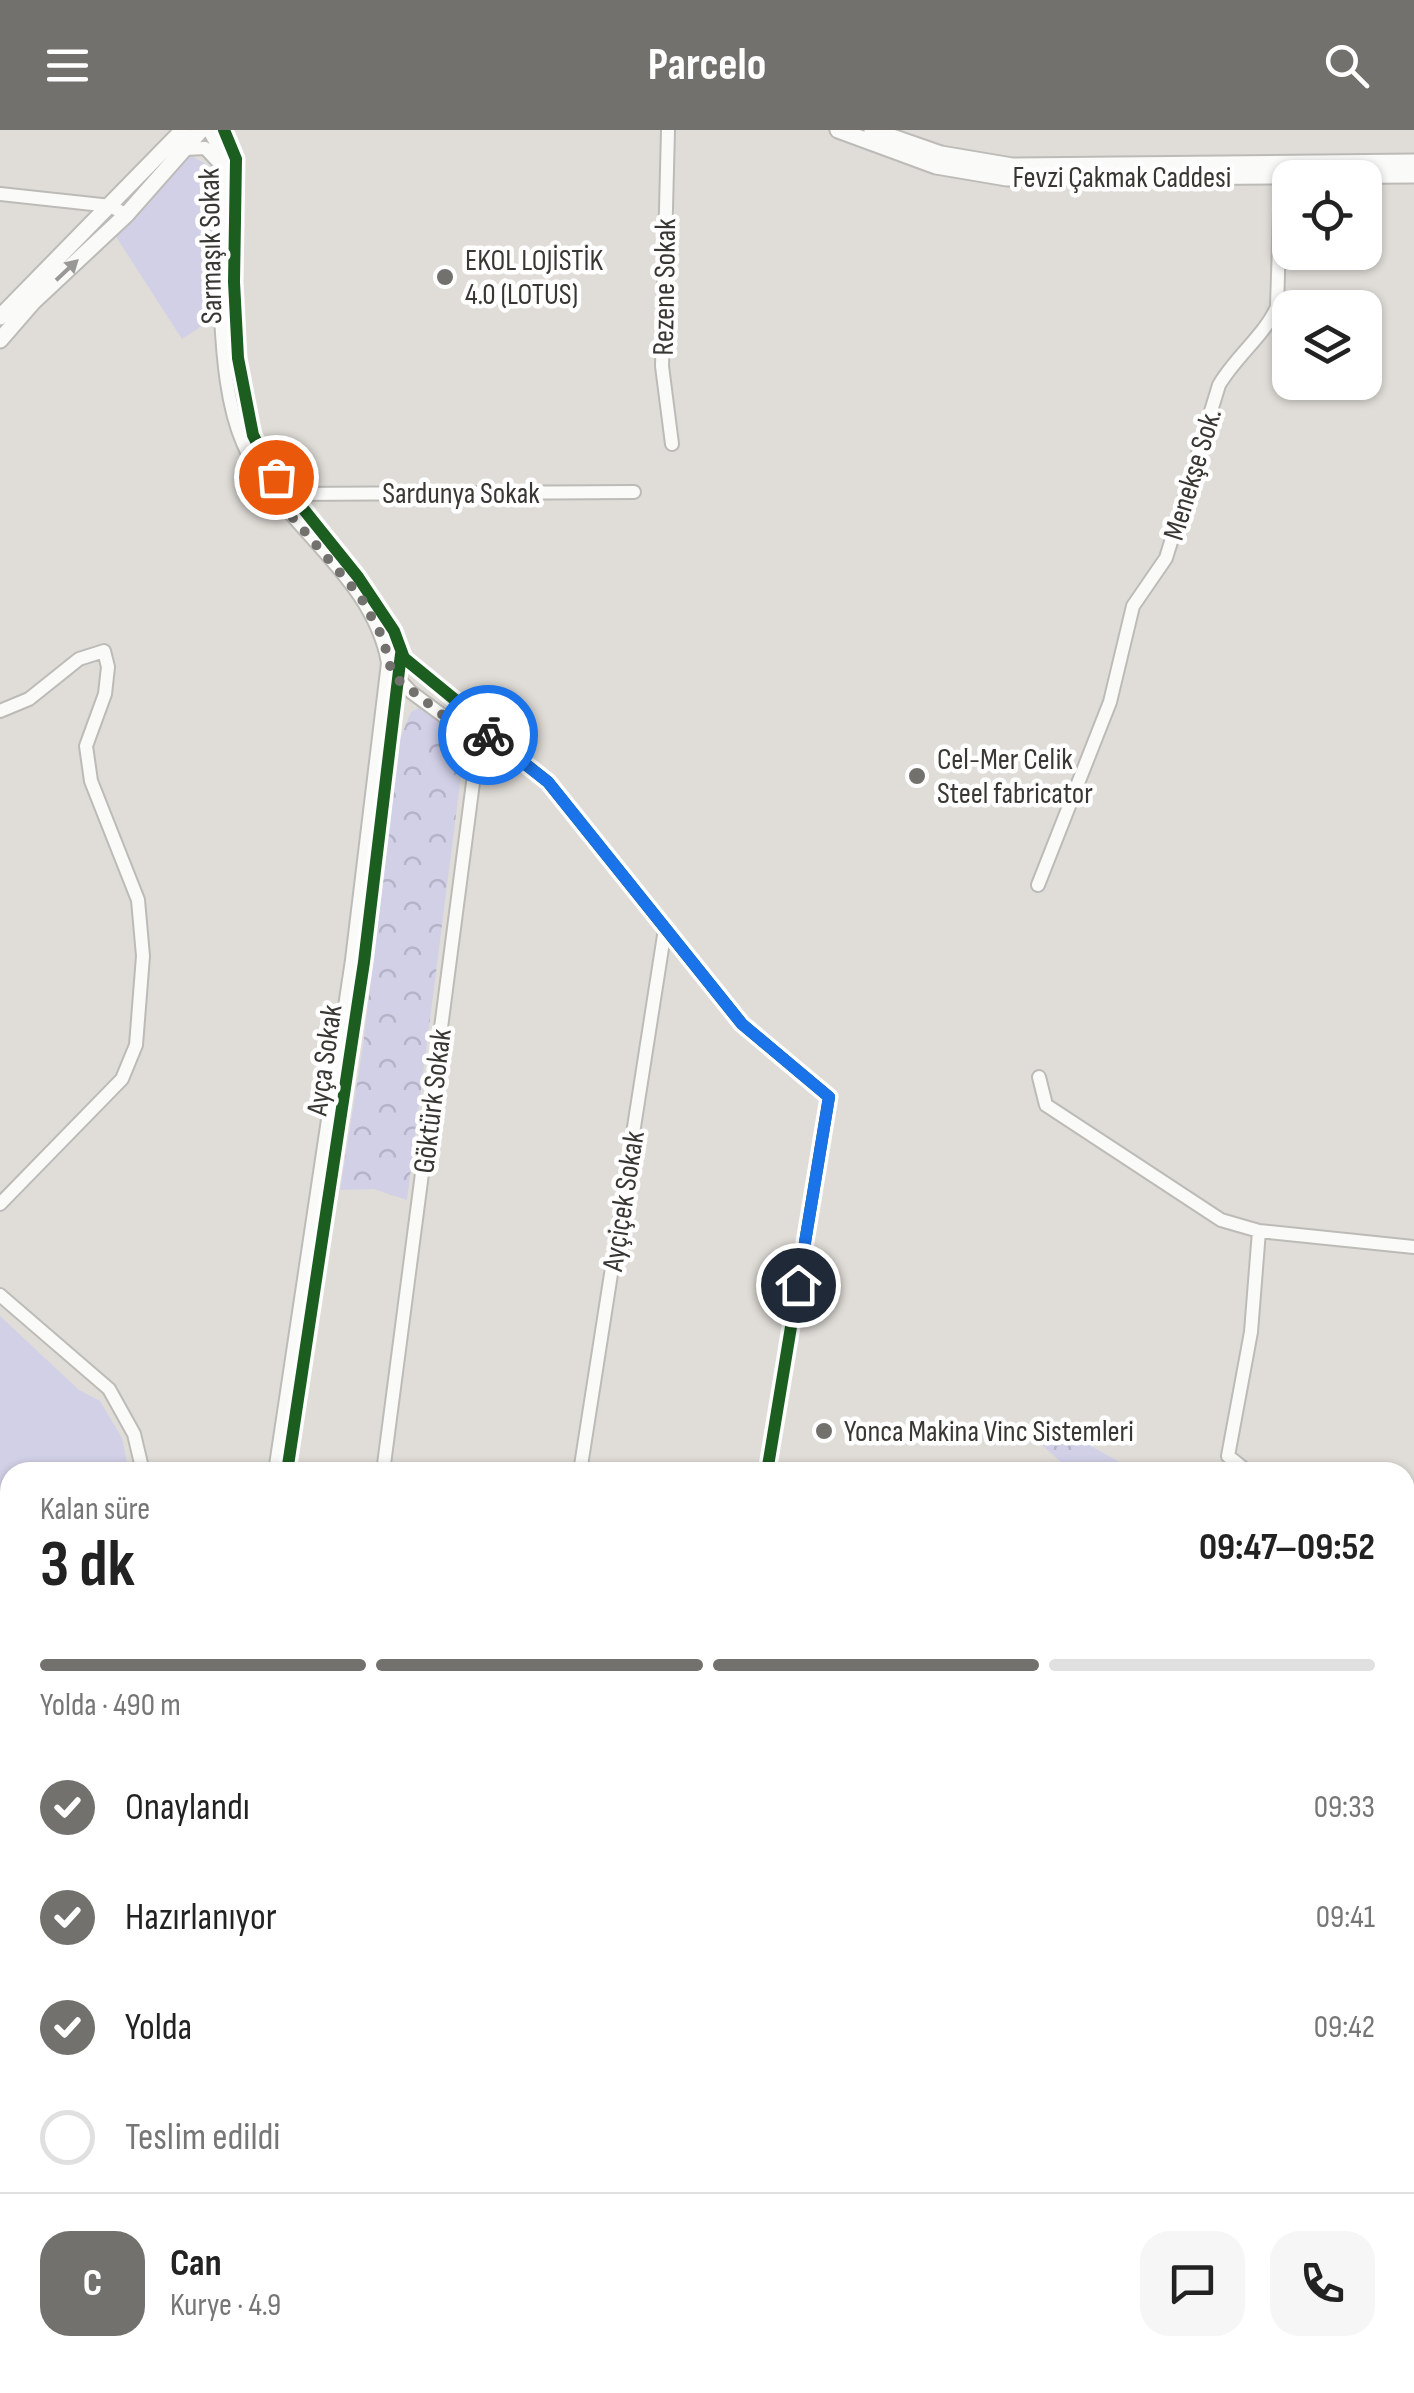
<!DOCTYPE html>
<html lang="tr">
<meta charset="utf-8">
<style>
body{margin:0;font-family:"Sofia Sans Condensed",sans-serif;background:#f6f6f6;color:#222;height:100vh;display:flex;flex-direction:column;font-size:38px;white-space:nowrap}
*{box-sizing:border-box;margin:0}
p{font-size:32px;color:#767676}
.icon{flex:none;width:55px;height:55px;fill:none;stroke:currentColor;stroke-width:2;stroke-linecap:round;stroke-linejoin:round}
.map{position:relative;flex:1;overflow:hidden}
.panel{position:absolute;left:0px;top:1332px;width:1415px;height:932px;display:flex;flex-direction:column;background:#fff;border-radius:30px 30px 0 0;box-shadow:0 2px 8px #0004}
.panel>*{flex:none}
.tools{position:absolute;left:1272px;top:30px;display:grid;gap:20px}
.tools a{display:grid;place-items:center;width:110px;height:110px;border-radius:20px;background:#fff;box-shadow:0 2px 8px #0004;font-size:50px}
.pin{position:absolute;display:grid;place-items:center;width:85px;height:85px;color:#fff;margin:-42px;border:5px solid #fff;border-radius:50%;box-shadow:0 2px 10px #0007}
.courier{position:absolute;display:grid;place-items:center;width:100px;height:100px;margin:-50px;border:8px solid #1a73e8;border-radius:50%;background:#fff;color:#222;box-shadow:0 2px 12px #0007}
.summary em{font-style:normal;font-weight:700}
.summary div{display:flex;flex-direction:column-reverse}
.summary{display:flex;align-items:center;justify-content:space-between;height:170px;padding:0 40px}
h1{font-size:65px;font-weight:700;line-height:75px}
.bar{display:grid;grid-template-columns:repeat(4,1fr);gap:15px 10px;align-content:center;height:120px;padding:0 40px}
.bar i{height:12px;border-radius:8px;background:#e0e0e0}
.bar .current{background:#73716d}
.bar p{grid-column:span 4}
.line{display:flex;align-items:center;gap:25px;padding:0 40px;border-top:2px solid #e0e0e0}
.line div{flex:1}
.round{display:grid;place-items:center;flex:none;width:105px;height:105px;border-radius:30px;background:#f6f6f6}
ol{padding:0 40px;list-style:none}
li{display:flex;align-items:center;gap:30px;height:110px}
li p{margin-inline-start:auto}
li .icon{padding:10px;border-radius:50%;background:#73716d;color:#fff;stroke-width:4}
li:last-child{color:#767676}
li i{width:55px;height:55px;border:5px solid #e0e0e0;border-radius:50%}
header{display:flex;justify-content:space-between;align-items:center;height:130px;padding:0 40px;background:#73716d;color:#fff;font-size:45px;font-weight:700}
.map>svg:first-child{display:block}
</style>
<header><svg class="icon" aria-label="menu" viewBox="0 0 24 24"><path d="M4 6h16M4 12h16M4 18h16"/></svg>Parcelo<svg class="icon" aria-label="search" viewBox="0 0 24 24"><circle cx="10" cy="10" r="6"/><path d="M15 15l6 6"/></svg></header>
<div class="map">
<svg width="1414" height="2263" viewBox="0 0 1414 2263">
<defs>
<pattern id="forest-crowns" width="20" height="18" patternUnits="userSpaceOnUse" patternTransform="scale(2.5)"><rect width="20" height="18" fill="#d1d0e7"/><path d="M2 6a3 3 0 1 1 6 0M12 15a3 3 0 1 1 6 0" fill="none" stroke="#b4b3c7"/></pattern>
<pattern id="park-tufts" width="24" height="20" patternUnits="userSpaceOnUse" patternTransform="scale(2.5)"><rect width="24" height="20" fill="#d1d0e7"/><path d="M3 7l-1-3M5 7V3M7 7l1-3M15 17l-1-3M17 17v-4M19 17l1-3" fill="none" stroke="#b4b3c7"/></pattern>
</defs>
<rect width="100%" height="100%" fill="#e0ddd8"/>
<path fill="#d1d0e7" d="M190 25 216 40 210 166 211 190 182 209 115 105Z
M0 1186 79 1260 100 1271 122 1308 129 1342H10V1403L0 1397Z"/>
<path fill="url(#forest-crowns)" d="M423 576 459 604 464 622 407 1070 374 1059 340 1060 363 916 400 609 411 582Z
M1066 1302 1137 1342H1072L1042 1315Z
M539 2255H1056L1047 2263H543Z"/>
<path fill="url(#park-tufts)" d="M1414 1456V2263H1371V2257L1349 2263H1306V2255H1405V1469Z"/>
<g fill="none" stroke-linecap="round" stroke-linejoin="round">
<defs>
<path id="minor" d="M208 0C236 32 219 142 221 186 223 227 227 276 243 313 278 394 373 444 388 533L352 830 275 1342
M224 0 236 29 234 152 238 228 253 305 268 335 358 447 394 501 404 528 465 578 474 593 548 652 742 894 829 967 767 1342
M668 0 662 236 672 314
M185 19 205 18 220 34
M0 64 111 76 126 85
M289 364 634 362
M394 544 411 562 453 593H474
M0 581 29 569 79 529 104 521 108 537 105 564 86 616 91 651 138 770 143 826 136 915 122 949 0 1074
M1038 755 1110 572 1133 476 1166 428 1219 255C1236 226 1264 206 1277 177L1281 47
M1039 947 1046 975 1221 1090 1259 1101 1414 1117
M0 1165 109 1259 134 1304 143 1342
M287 1342 364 832 401 524
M383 1342 480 599
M580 1342 665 799
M1248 1342 1228 1326 1251 1202 1259 1101
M0 1406 10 1412
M1405 1409H1414
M0 1921 10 1907
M0 2165 10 2135
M366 2255 376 2263
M912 2255V2263
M1278 2263 1280 2255"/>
<path id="major" d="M838 0 936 36 1007 48 1414 45
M872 0 941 24 1012 36 1414 32
M0 187 183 0
M0 210 33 172 126 85 201 0"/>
</defs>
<use href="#minor" stroke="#bdbbb7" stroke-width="16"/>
<use href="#major" stroke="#bdbbb7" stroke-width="19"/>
<use href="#minor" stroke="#fafaf9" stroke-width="12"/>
<use href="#major" stroke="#fafaf9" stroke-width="15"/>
<defs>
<path id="cycleway" d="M224 0 236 29 234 152 238 228 253 305 268 335 358 447 394 501 404 528 465 578 474 593 548 652 742 894 829 967 767 1342
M287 1342 364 832 401 524"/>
</defs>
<use href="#cycleway" stroke="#fff" stroke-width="19"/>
<use href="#cycleway" stroke="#1b5e20" stroke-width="12"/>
</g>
<defs><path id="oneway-solid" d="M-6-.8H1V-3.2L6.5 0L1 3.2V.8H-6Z" transform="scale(2.5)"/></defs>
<use fill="#9a9896" href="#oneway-solid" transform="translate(67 140) rotate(-43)"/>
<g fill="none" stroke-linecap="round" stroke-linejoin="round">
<path stroke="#73716d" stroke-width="10" stroke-dasharray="0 18" d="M276 347 272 340 262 346 275 367 360 466 384 510 388 532 397 549 453 593H474L488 605"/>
<path stroke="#1a73e8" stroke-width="12" d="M488 605 548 652 742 894 829 967 798 1155"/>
</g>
<g fill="#73716d" stroke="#fff" stroke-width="4">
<circle cx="445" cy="147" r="10"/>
<circle cx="917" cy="646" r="10"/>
<circle cx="824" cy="1301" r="10"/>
</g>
<g text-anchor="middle" stroke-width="9" stroke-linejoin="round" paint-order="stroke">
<g font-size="30" fill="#393733" stroke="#fff">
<text x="1122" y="57">Fevzi Çakmak Caddesi</text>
<text transform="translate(210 116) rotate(-91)" y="10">Sarmaşık Sokak</text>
<text transform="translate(664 157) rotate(-89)" y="10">Rezene Sokak</text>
<text transform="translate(1192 344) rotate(-73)" y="10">Menekşe Sok.</text>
<text x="461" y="373">Sardunya Sokak</text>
<text transform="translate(324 930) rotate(-82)" y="10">Ayça Sokak</text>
<text transform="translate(432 971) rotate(-83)" y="10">Göktürk Sokak</text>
<text transform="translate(623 1071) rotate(-81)" y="10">Ayçiçek Sokak</text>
</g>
<g font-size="30" fill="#393733" stroke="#fff" text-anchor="start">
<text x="465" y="140">EKOL LOJİSTİK<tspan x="465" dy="34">4.0 (LOTUS)</tspan></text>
<text x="937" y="639">Cel-Mer Celik<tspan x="937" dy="34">Steel fabricator</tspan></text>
<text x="844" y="1311">Yonca Makina Vinc Sistemleri</text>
</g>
</g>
</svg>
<div class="tools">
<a><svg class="icon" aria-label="locate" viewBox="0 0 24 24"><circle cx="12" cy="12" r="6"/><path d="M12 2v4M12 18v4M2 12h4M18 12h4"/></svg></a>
<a><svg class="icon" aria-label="layers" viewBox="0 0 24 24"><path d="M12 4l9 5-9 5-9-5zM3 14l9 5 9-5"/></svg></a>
</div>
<div class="pin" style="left:276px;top:347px;background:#ea580c"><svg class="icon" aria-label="bag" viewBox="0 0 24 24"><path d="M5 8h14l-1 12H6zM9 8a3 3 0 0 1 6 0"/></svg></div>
<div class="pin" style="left:798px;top:1155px;background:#1f2937"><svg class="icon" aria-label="home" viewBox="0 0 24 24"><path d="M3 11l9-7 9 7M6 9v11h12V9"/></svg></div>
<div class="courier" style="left:488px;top:605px"><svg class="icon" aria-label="bike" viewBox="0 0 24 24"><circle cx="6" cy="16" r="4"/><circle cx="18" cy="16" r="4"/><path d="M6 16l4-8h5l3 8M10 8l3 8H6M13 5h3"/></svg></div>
<section class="panel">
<div class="summary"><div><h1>3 dk</h1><p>Kalan süre</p></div><em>09:47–09:52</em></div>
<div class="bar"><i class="current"></i><i class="current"></i><i class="current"></i><i></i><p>Yolda · 490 m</p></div>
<ol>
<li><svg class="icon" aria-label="check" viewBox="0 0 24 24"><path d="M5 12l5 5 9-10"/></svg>Onaylandı<p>09:33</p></li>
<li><svg class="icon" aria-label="check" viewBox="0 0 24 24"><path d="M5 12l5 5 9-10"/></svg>Hazırlanıyor<p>09:41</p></li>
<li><svg class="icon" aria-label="check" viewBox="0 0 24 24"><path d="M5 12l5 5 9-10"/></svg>Yolda<p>09:42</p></li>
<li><i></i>Teslim edildi</li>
</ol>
<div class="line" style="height:180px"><b class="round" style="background:#73716d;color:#fff">C</b><div><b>Can</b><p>Kurye · 4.9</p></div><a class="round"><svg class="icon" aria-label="chat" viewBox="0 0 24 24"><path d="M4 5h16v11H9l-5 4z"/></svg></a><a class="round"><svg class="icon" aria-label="phone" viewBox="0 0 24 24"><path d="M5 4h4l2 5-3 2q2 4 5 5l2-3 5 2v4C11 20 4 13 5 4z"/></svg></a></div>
</section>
</div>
